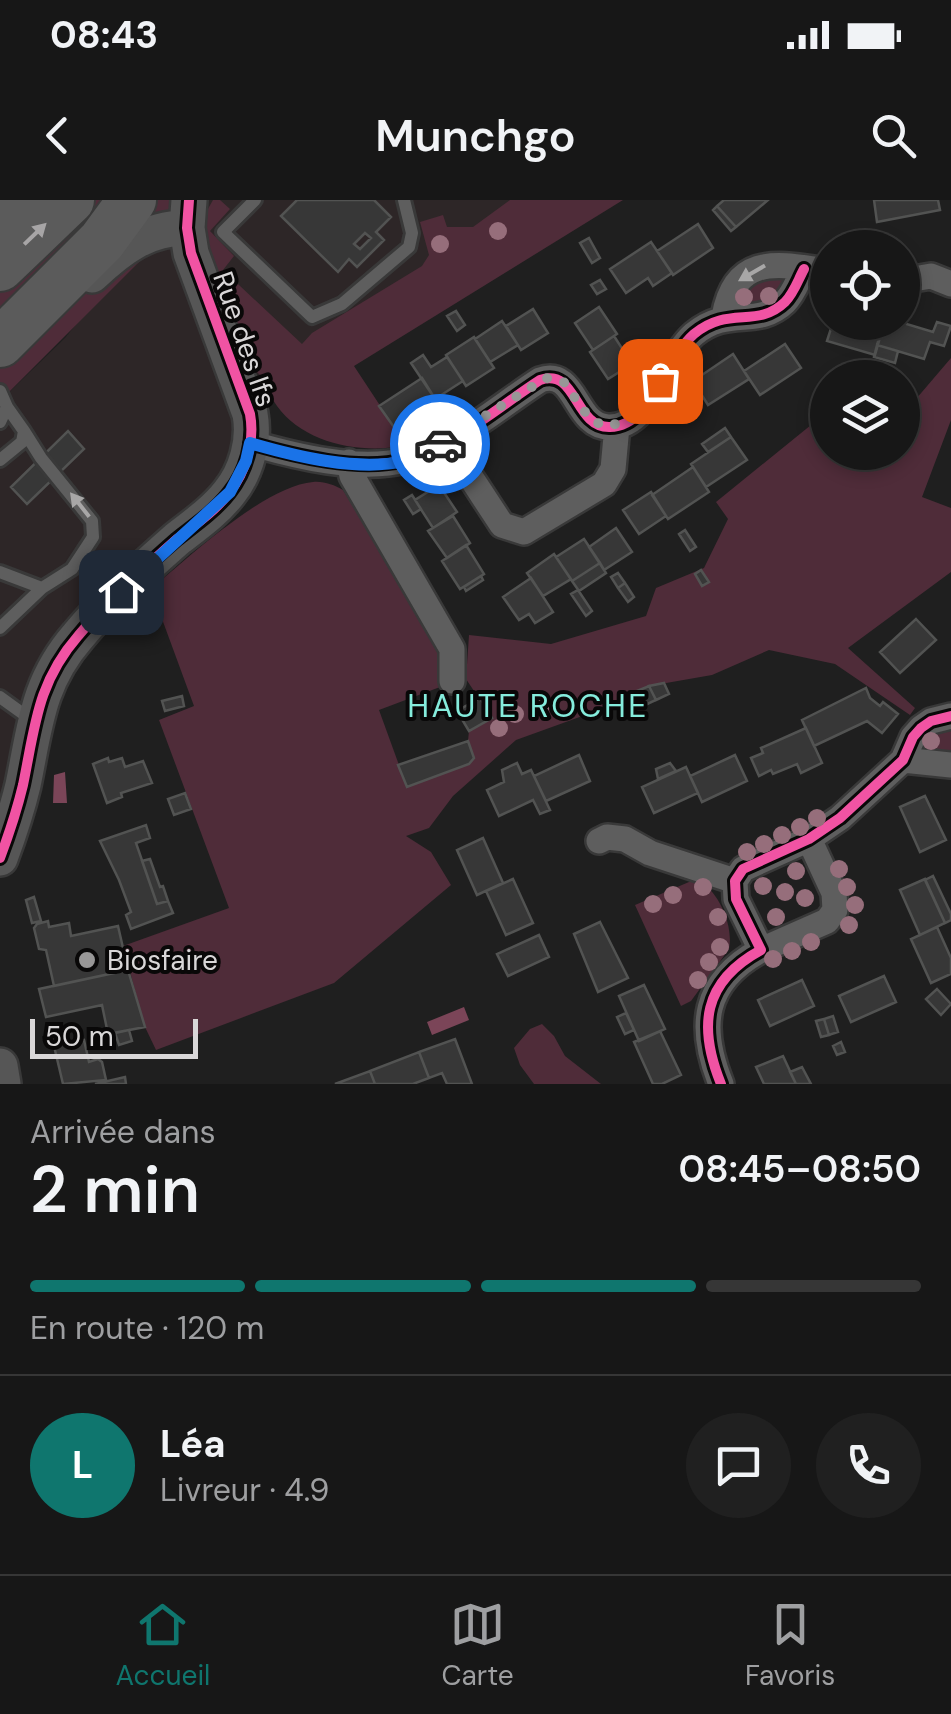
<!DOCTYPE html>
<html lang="fr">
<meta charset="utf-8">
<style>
body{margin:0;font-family:"DM Sans",sans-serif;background:#202020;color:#f1f3f6;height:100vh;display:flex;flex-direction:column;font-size:38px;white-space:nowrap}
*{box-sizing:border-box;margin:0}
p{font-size:32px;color:#9e9fa1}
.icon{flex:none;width:55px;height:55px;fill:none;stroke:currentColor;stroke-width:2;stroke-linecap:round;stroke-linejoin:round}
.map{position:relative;height:884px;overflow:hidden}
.drawer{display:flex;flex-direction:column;background:#171717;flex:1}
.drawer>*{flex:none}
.buttons{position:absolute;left:810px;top:30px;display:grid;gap:20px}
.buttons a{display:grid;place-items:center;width:110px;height:110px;border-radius:50%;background:#171717;box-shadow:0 5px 15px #0003,0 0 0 2px #363636;font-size:50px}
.scale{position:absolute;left:30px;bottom:25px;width:168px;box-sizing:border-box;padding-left:10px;border:5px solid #d9d7d8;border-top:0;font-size:28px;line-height:35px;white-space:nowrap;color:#d9d7d8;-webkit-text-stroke:8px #090808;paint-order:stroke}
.pin{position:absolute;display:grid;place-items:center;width:85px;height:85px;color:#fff;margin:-42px;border-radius:20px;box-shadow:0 5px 15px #0006}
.courier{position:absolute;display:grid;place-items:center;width:100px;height:100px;margin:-50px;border:8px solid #1a73e8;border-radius:50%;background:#fff;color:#222;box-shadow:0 2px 12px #0007}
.summary em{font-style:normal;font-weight:600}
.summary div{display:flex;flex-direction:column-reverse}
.summary{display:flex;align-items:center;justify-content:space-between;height:170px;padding:0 30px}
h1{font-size:65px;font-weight:600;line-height:75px}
.bar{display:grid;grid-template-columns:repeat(4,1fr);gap:15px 10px;align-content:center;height:120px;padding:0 30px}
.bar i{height:12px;border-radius:8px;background:#363636}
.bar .selected{background:#0f766e}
.bar p{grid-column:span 4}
.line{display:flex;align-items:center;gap:25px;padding:0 30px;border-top:2px solid #363636}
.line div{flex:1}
.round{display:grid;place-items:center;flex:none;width:105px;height:105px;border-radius:52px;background:#202020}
.status{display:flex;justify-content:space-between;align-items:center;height:70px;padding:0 50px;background:#171717;direction:ltr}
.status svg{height:28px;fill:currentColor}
header{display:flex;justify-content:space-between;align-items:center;height:130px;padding:0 30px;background:#171717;font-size:45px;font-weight:600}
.tabs{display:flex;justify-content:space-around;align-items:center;height:140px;border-top:2px solid #363636;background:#171717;font-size:28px;color:#9e9fa1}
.tabs a{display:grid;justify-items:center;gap:5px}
.tabs .selected{color:#0f766e}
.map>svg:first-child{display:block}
</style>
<div class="status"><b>08:43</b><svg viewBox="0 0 49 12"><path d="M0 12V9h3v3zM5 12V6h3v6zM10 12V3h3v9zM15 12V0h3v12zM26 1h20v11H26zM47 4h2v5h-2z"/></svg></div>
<header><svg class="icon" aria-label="back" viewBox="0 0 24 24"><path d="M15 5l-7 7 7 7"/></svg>Munchgo<svg class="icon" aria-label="search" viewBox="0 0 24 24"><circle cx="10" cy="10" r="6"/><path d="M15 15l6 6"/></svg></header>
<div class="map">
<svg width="951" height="884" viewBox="0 0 951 884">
<rect width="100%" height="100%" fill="#1f1f1f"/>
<path fill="#2d2627" d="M177 0H569L240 206 230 279 88 416 0 658V201L65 138Z"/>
<path fill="#4f2c39" d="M0 0H177L175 9 142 59 0 201Z
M213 0H220L230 9 210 31 234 56 223 70 302 144 312 133 422 66 429 55 420 22 443 15 447 27H473L510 0H623L354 166 406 245C364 255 304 244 277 206 268 194 268 182 257 172L206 47 204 16Z
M788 73 779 98 741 109 735 96 746 81Z
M951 158V220L922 297 951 308V372L848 448 915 508 910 515 835 464 769 450 712 475 649 486 588 514 516 540 453 596 429 628 406 636 431 652 451 685 334 783 156 850 145 827 123 746 229 708 159 520 194 506 151 389C189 357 265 286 313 282 324 281 334 285 343 290L432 434 448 484 379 510 407 587 469 564 474 558 468 541 469 531 492 518 466 479 469 435 551 444 646 416 656 388 704 368 728 319 716 302 827 212 828 252H902L903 195 916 199Z
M951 521V558L919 549 920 541Z
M696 679C718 689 734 725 729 749L691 801 681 806 635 705Z
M542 824 554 836 565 856 601 884H534L520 865 514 848 530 829Z"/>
<path fill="#7b4558" d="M65 572 67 603H53L54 575Z
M464 807 469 820 432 835 427 822Z"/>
<path fill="#373737" stroke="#525352" stroke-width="2.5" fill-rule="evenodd" d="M297 0H374L391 17 376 32 384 40 357 67 349 59 338 72 281 16ZM365 33 371 38 360 49 354 44Z
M724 0H768L736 27 717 6Z
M874 0H938L940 10 877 22Z
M717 6 736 27 731 31 713 10Z
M698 24 713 48 673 75 657 51Z
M589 38 600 58 592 63 580 43Z
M651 42 672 73 653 86 648 78 626 93 610 69Z
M600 80 606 89 597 94 591 85Z
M599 107 617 134 593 150 575 123Z
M533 109 548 133 521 150 506 126Z
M456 111 465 125 457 131 447 116Z
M502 121 518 145 490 162 475 139Z
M833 122H868L883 127 875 155 827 141Z
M884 122H900L933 132 937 122 951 126 944 146 930 142 924 159 877 145Z
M614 136 632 164 608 179 590 152Z
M474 137 494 168 466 186 446 155Z
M785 144 801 168 760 195 744 171Z
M877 145 898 151 895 163 874 157Z
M733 154 749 179 708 205 693 181Z
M423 155 431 167 447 157 463 181 435 199 411 163Z
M422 178 437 202 396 230 379 206Z
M725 228 731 237 708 252 702 244Z
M68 231 84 249 27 304 11 287Z
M731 237 747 260 706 287 691 264Z
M693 267 709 292 668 319 652 295Z
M439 285 457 312 433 328 415 300Z
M651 292 666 316 639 334 623 310Z
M412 295 421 309 413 314 404 300Z
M453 316 470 343 447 358 428 331Z
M616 328 632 352 604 370 589 347Z
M685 330 696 347 690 351 679 334Z
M584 339 600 363 572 381 556 357Z
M466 345 484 374 460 389 442 361Z
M554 354 571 379 543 396 527 373Z
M600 363 606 373 579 391 572 381Z
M701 370 709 382 702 386 695 374Z
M618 373 625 383 618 388 611 377Z
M481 376 483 380 466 391 464 387Z
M531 378 553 412 535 423 529 414 519 420 503 397Z
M625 383 634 397 628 402 618 388Z
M578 390 592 411 586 416 571 394Z
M916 419 936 440 900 473 880 452Z
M664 483 669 494 656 500 649 486Z
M649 486 656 500 643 506 637 491Z
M866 488 870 498 880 506 883 502 898 514 882 533 867 521 814 546 802 520Z
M182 496 184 506 165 511 162 501Z
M480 498 492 518 469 531 457 511Z
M806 528 822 563 801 573 797 564 773 574 771 570 759 576 751 558 763 553 761 548Z
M468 541 474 558 469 564 407 587 398 565Z
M579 555 590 581 546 601 534 576Z
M735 555 747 581 702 602 690 576Z
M108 558 109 562 122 558 125 567 143 561 152 583 121 593 122 597 107 603 93 564Z
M517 563 522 574 531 570 550 610 540 614 533 600 499 616 487 590 504 582 502 570Z
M670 563 676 571 658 579 656 569Z
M686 567 698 593 654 613 642 587Z
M185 593 191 609 174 615 168 599Z
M925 596 946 640 920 652 900 607Z
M146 625 150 638 136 643 157 704 168 701 173 713 131 729 126 715 131 712 119 680 100 641Z
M483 638 503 683 477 695 457 650Z
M150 659 160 687 163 686 168 701 157 704 142 661Z
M933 676 951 714V720L945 723 925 680Z
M513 679 533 723 506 735 486 691Z
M925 679 945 723 920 735 900 690Z
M34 697 41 721 32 723 26 700Z
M48 721 49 727 69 723 71 736 118 726 128 770 54 786 46 750 39 749 34 728 37 724Z
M600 722 628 778 598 792 574 734Z
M937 727 951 758V774L931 783 911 739Z
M539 735 549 757 508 776 497 754Z
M128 770 145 827 108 834 102 805 46 817 39 789Z
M884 776 896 802 851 822 839 796Z
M802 780 814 806 770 826 758 800Z
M644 785 665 829 639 841 619 796Z
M937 789 951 804 941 815 926 799Z
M626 813 634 830 625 834 617 817Z
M833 816 838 832 829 835 824 819Z
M824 819 829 835 821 837 816 821Z
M129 830 132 841 119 845 115 833Z
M660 831 681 875 662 884H653L634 842Z
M455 839 472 884H447L442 873 429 878 419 852Z
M84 840 89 862 98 859 102 862 106 880 63 884 54 846Z
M841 842 845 852 837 855 833 846Z
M419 852 429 878 413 884H375L370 871Z
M783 856 796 884H764L756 867Z
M802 867 811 884H796L790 872Z
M370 871 375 884H335Z
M125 877 126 884H95Z"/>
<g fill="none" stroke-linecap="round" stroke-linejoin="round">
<defs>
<path id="lane" d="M255 0 223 32 312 117 342 104 409 47 412 33 404 0
M0 191 7 207 0 222
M0 260 22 242 24 231 7 207
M0 372 42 388
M0 428 42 388 72 369 93 337 92 321 41 258 24 231
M0 497 22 513 32 517"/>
<path id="street" d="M902 81 931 76 951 84
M724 117C735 53 778 64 828 71
M447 241 502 325 524 332 604 284 613 269 617 226
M250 243C295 256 359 272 405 260 450 249 501 205 540 180 577 167 574 227 609 227 651 228 665 159 694 134 729 105 757 129 785 102 794 93 798 80 804 69
M349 262 352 276 452 449V481
M903 560 951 565
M599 641 607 637 625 639 650 653 735 681
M761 750 827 721 835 710 834 693 809 639
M721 884C698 827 702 782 761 750L736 699 735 681 743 669 809 639 840 618 903 560 913 537 921 528 931 521 951 516"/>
<path id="secondary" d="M92 75C119 49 148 27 187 28
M0 658C9 634 17 610 23 585 35 527 37 483 78 436 107 401 143 369 177 339 195 325 215 311 229 293 246 272 255 241 250 214L191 53 187 28 189 0
M0 866 3 884"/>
<path id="highway" d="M0 19 20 0
M0 67 70 0
M0 143 102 41 132 0"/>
</defs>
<use href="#lane" stroke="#393939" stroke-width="18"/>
<use href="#street" stroke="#393939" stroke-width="30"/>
<use href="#secondary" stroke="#393939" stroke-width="40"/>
<use href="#highway" stroke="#393939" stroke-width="52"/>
<use href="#lane" stroke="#5e5e5e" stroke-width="12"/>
<use href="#street" stroke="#5e5e5e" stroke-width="25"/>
<use href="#secondary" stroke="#565656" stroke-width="35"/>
<use href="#highway" stroke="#5b5b5b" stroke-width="48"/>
<defs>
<path id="cycleway" d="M250 243C295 256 359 272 405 260 450 249 501 205 540 180 577 167 574 227 609 227 651 228 665 159 694 134 729 105 757 129 785 102 794 93 798 80 804 69
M0 658C9 634 17 610 23 585 35 527 37 483 78 436 107 401 143 369 177 339 195 325 215 311 229 293 246 272 255 241 250 214L191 53 187 28 189 0
M721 884C698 827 702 782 761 750L736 699 735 681 743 669 809 639 840 618 903 560 913 537 921 528 931 521 951 516"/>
</defs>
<use href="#cycleway" stroke="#090808" stroke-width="16"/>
<use href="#cycleway" stroke="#f153a3" stroke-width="10"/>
</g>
<g fill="#966e7b">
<circle cx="498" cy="31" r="9"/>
<circle cx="440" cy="44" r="9"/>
<circle cx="769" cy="96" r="9"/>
<circle cx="744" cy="97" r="9"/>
<circle cx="541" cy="506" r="9"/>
<circle cx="515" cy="514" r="9"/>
<circle cx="499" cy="528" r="9"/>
<circle cx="931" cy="541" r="9"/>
<circle cx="817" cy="618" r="9"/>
<circle cx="800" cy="627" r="9"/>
<circle cx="782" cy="635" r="9"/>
<circle cx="764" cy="644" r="9"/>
<circle cx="747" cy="652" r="9"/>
<circle cx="839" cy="669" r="9"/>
<circle cx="796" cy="671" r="9"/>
<circle cx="763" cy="686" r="9"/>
<circle cx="703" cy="687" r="9"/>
<circle cx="847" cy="687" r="9"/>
<circle cx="785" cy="692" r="9"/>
<circle cx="673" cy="695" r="9"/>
<circle cx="805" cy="698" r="9"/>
<circle cx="653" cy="704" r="9"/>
<circle cx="855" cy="705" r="9"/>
<circle cx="718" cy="717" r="9"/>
<circle cx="776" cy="717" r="9"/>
<circle cx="849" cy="725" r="9"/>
<circle cx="811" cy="742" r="9"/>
<circle cx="720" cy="747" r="9"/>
<circle cx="792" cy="751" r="9"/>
<circle cx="773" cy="759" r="9"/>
<circle cx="709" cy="762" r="9"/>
<circle cx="698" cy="780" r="9"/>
</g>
<defs><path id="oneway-solid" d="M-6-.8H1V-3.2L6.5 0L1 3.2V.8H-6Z" transform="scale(2.5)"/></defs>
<use fill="#a7a5a6" href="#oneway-solid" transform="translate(35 34) rotate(-44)"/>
<g fill="#a8a7a7">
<use href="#oneway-solid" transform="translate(752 73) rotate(150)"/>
<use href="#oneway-solid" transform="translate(80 305) rotate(-128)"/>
</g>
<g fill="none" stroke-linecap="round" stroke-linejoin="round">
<path stroke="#989797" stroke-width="10" stroke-dasharray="0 18" d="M440 244 546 178 563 181 590 219 606 227 634 218 660 181"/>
<path stroke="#1a73e8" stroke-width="12" d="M121 392 230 292 246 261 250 243C295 256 358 272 404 261 417 258 428 250 440 244"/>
</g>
<circle fill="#989797" stroke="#090808" stroke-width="4" cx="87" cy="760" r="10"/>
<g text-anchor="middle" stroke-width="8" stroke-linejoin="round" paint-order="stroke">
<g font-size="28" fill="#d9d7d8" stroke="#090808">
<text transform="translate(245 139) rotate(71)" y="10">Rue des Ifs</text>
</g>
<g font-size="28" fill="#d9d7d8" stroke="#090808" text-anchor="start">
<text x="107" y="770">Biosfaire</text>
</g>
<g font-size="32" letter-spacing="2.5" fill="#85ecdc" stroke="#090808">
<text x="528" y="517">HAUTE ROCHE</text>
</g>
</g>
</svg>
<div class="buttons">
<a><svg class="icon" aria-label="locate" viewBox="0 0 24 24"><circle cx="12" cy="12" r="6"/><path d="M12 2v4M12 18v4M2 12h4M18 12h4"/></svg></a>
<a><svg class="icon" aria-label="layers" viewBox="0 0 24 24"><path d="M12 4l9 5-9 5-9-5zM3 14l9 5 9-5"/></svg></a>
</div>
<div class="scale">50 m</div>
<div class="pin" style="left:660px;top:181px;background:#ea580c"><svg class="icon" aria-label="bag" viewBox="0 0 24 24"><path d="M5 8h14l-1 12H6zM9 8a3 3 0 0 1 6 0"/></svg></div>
<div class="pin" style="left:121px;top:392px;background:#1f2937"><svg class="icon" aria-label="home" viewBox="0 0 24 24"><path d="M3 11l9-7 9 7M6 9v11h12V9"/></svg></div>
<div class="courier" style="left:440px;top:244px"><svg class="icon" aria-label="car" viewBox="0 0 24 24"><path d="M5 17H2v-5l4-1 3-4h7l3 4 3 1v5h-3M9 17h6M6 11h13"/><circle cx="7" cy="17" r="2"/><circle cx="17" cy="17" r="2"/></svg></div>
</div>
<section class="drawer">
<div class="summary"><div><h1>2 min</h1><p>Arrivée dans</p></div><em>08:45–08:50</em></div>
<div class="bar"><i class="selected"></i><i class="selected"></i><i class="selected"></i><i></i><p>En route · 120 m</p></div>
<div class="line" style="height:180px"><b class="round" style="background:#0f766e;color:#fff">L</b><div><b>Léa</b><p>Livreur · 4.9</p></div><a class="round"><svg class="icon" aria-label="chat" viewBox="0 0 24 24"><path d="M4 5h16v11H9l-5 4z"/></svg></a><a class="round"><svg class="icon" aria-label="phone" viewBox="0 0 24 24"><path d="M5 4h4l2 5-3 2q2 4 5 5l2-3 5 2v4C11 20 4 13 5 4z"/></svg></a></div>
</section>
<nav class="tabs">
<a class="selected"><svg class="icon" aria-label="home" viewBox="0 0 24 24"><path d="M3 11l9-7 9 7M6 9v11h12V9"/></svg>Accueil</a>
<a><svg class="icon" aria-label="map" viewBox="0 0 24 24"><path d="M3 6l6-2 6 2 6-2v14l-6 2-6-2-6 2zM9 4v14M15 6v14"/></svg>Carte</a>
<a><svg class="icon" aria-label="saved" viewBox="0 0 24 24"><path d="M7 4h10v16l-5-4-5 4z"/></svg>Favoris</a>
</nav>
